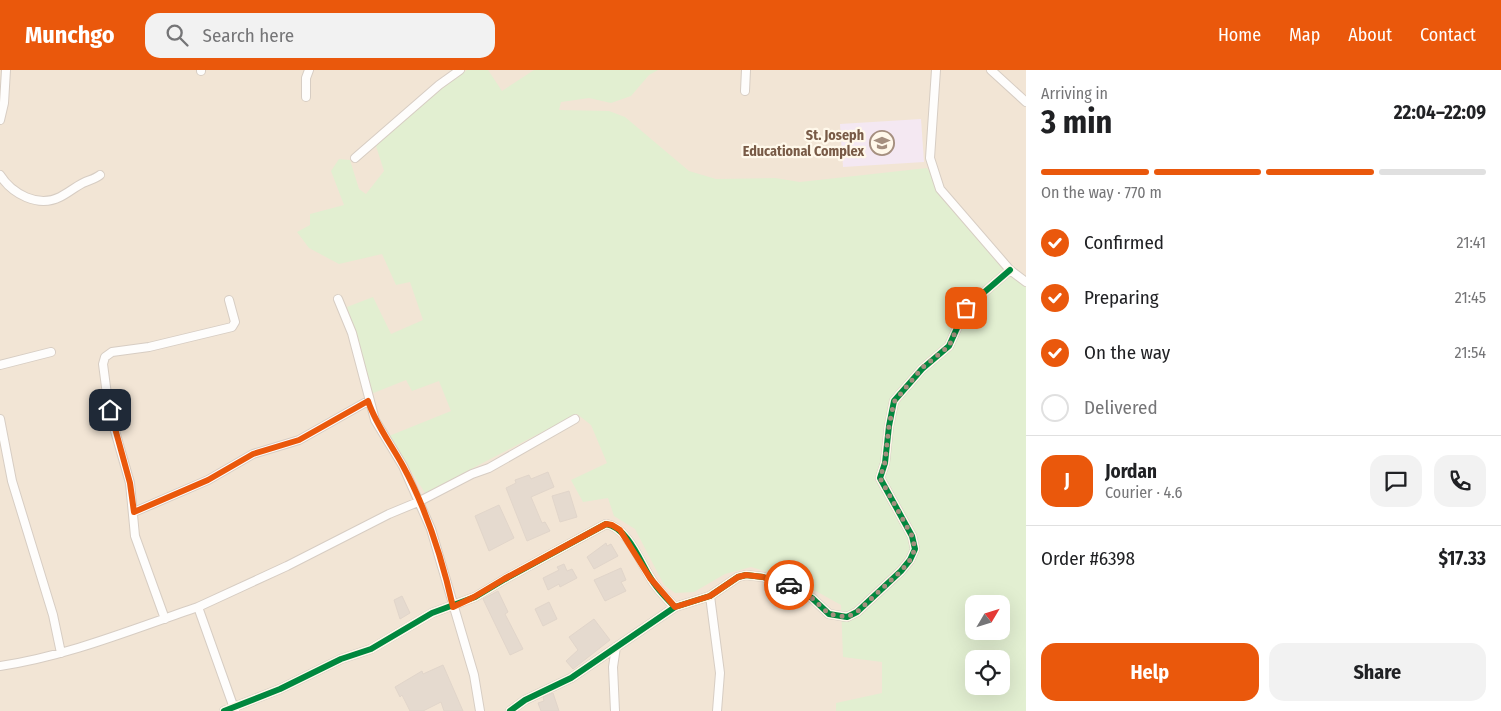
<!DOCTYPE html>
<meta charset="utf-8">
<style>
body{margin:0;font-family:"Fira Sans Condensed",sans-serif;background:#f2f2f2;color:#202124;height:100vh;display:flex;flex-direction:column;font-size:19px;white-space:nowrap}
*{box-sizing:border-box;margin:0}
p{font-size:16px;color:#757577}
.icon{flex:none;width:28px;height:28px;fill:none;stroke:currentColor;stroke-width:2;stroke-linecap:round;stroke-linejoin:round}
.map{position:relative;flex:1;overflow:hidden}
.sheet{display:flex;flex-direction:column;background:#fff;width:475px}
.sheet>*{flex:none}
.needle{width:32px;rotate:52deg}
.controls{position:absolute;left:965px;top:525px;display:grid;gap:10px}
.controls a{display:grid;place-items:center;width:45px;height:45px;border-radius:10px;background:#fff;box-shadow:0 5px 20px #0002;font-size:25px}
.pin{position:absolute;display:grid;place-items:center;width:42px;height:42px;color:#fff;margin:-21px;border-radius:10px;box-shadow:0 2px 8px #0006}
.courier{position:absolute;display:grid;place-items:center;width:50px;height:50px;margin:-25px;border:4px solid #ea580c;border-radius:50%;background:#fff;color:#222;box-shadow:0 1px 6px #0007}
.head em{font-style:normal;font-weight:700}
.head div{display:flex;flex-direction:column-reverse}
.head{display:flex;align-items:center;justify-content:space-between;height:85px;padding:0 15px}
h1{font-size:32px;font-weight:700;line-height:38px}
.bar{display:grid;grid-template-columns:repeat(4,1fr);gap:8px 5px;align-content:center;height:60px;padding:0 15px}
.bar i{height:6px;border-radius:4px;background:#e0e0e0}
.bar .current{background:#ea580c}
.bar p{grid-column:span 4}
.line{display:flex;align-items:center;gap:12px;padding:0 15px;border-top:1px solid #e0e0e0}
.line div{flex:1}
.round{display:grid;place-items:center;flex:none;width:52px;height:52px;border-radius:15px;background:#f2f2f2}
ol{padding:0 15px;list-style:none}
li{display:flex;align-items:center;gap:15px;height:55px}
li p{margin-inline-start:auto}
li .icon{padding:5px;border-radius:50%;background:#ea580c;color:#fff;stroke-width:4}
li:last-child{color:#757577}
li i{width:28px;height:28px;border:2px solid #e0e0e0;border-radius:50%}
.cta{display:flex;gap:10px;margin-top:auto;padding:10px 15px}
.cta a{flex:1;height:58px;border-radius:15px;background:#ea580c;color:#fff;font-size:20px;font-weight:700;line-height:58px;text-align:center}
.cta a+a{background:#f2f2f2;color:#202124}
header{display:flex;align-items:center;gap:30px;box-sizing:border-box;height:70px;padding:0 25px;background:#ea580c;color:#fff}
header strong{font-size:24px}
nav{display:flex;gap:28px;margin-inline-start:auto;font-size:18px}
.search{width:350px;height:45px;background:#f2f2f2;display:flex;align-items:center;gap:12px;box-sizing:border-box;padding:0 18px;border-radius:15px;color:#757577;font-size:19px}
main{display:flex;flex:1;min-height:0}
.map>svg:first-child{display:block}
</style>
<header>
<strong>Munchgo</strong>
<div class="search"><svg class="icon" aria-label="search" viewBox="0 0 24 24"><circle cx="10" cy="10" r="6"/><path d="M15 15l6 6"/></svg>Search here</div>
<nav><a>Home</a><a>Map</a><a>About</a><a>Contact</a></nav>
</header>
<main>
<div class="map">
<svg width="1026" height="641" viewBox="0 0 1026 641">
<rect width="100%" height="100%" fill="#f8f2e8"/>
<path fill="#f2e5d5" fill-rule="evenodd" d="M0 0H1026V641H0ZM974 534H1001V561H974ZM974 589H1001V616H974Z"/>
<path fill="#f4e8f2" d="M921 49 924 92 843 97 840 54Z"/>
<path fill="#e2efd1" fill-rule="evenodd" d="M467 0H488L502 21 534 0H658L649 5 631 26 611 33 589 28 561 32 559 40 609 41 625 47 689 101 716 109 775 108 800 112 927 98 949 133 1015 201 1026 210V641H836V633L882 623V592L843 587 841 535 796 510 751 497 725 504 694 522 675 523 664 515 635 459 614 446 608 428 583 432 571 410 607 393 591 355 577 344 425 423 389 366 451 341 439 311 412 321 406 310 371 324 357 267 347 237 373 227 391 264 423 250 410 212 396 215 382 184 339 194 309 178 297 162 310 155V144L344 135 331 101 339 89 350 90 359 119 366 124 384 101 376 76 429 28ZM974 534H1001V561H974ZM974 589H1001V616H974Z"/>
<path fill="#e5dacf" stroke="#e1d5ca" d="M548 402 554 417 531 427 542 453 545 452 550 461 527 471 506 418 516 413 515 410 529 405 531 409Z
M569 421 577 447 560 452 552 426Z
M499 435 514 468 489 481 475 446Z
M606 473 607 476 611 474 618 486 594 499 587 487Z
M564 494 567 501 572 499 577 508 560 517 559 514 548 520 543 508 559 500 557 497Z
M621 498 626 510 621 512 626 521 605 531 594 510Z
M498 521 508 542 505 544 523 579 510 585 483 529Z
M402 526 410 543 400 549 394 530Z
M549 532 557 549 543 556 535 539Z
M594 549 610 570 573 599 566 591 578 580 569 567Z
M443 595 463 641H444L441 632 423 641H410L402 625 400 627 395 617 422 601 423 604Z
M553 623 559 641H541L538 633 544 631 543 627Z"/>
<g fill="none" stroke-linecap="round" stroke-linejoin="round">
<defs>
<path id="minor" d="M201 0V1
M936 0 930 88 940 119 1010 200 1026 212
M991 0 1026 32
M745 21 746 0
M306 27V8L309 0
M0 50 4 33 6 0
M355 88 439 15 460 0
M0 105C12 124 38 138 60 127 68 123 75 117 83 113 89 110 95 109 100 105
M338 229 352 263 375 350 403 396 431 459 474 605 480 641
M0 295 51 282
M0 349 12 411 53 545 61 583
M134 442 208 410 253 384 299 370 368 331
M710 526 720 603 717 641
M198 537 287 496 389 444 418 432 472 404 489 398 575 349
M165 549 135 466 130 413 109 340 103 294 105 287 112 282 149 277 232 257 235 252 229 230
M0 596C68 586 133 559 198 537L235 641
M224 641 280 619 341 589 371 579 432 543 475 527 505 509 606 454C627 457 640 491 650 507 656 518 666 528 675 537
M510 641 525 630 571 608 675 537 710 526 738 507 746 505 763 507 794 517 812 528 829 544 847 547 857 542 901 501 910 490 915 479 912 466 880 408 885 393 889 356 894 331 922 299 949 276 966 238 1010 200
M615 641 613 597 616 577"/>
</defs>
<use href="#minor" stroke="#d7cdc3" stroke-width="10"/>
<use href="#minor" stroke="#fefdfc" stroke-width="8"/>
<defs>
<path id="cycleway" d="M224 641 280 619 341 589 371 579 432 543 475 527 505 509 606 454C627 457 640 491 650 507 656 518 666 528 675 537
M510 641 525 630 571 608 675 537 710 526 738 507 746 505 763 507 794 517 812 528 829 544 847 547 857 542 901 501 910 490 915 479 912 466 880 408 885 393 889 356 894 331 922 299 949 276 966 238 1010 200"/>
</defs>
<use href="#cycleway" stroke="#fff8ea" stroke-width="9"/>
<use href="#cycleway" stroke="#00873e" stroke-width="6"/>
</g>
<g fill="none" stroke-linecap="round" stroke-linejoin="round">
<path stroke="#a58f7f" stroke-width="5" stroke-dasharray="0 9" d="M789 515 812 528 829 544 847 547 857 542 901 501 910 490 915 479 912 466 880 408 885 392 889 356 894 332 922 298 949 276 966 238"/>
<path stroke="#ea580c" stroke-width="6" d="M110 340 130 413 134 442 208 410 253 384 299 370 368 331C376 355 391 374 403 396 427 440 442 488 453 537L474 527 504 509 606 454 612 455 620 460 650 508 675 537 710 526 738 507 746 505 763 507 789 515"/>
</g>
<defs>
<symbol id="school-ring" viewBox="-11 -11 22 22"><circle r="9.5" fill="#fff8ea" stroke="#a58f7f" stroke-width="1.5"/><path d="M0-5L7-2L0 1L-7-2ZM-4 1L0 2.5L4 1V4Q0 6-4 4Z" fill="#a58f7f"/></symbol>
</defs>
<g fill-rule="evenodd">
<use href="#school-ring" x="868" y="59" width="28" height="28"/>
</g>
<g text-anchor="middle" stroke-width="4.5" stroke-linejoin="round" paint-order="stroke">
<g font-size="14" font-weight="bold" fill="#785a46" stroke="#fff8ea" text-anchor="end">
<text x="864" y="70">St. Joseph<tspan x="864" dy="16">Educational Complex</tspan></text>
</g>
</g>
</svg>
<div class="controls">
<a><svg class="needle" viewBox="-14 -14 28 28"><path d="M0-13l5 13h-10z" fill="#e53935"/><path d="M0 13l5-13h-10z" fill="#757577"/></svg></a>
<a><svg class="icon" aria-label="locate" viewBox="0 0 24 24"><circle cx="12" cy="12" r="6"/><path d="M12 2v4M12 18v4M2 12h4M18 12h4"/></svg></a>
</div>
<div class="pin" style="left:966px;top:238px;background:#ea580c"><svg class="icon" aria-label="bag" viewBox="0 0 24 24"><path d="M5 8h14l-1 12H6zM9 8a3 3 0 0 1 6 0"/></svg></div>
<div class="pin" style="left:110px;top:340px;background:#1f2937"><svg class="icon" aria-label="home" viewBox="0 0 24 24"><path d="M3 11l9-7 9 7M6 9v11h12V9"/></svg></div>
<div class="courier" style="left:789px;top:515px"><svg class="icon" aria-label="car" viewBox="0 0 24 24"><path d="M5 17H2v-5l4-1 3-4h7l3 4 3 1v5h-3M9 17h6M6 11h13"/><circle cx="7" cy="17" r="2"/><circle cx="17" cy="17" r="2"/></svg></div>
</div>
<section class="sheet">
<div class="head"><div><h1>3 min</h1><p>Arriving in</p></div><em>22:04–22:09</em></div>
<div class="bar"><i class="current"></i><i class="current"></i><i class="current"></i><i></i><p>On the way · 770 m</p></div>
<ol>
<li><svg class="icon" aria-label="check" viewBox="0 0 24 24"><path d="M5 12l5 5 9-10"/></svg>Confirmed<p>21:41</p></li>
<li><svg class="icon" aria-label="check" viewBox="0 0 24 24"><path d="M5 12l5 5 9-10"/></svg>Preparing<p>21:45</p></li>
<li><svg class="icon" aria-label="check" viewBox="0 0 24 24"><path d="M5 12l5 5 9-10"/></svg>On the way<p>21:54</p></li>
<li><i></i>Delivered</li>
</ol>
<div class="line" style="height:90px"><b class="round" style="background:#ea580c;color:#fff">J</b><div><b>Jordan</b><p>Courier · 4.6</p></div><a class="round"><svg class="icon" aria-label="chat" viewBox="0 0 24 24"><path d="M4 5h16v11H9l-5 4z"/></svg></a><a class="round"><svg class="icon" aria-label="phone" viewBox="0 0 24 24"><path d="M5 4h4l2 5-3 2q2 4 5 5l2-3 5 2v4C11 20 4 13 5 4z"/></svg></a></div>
<div class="line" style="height:65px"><div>Order #6398</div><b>$17.33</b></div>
<div class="cta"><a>Help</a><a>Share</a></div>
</section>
</main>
